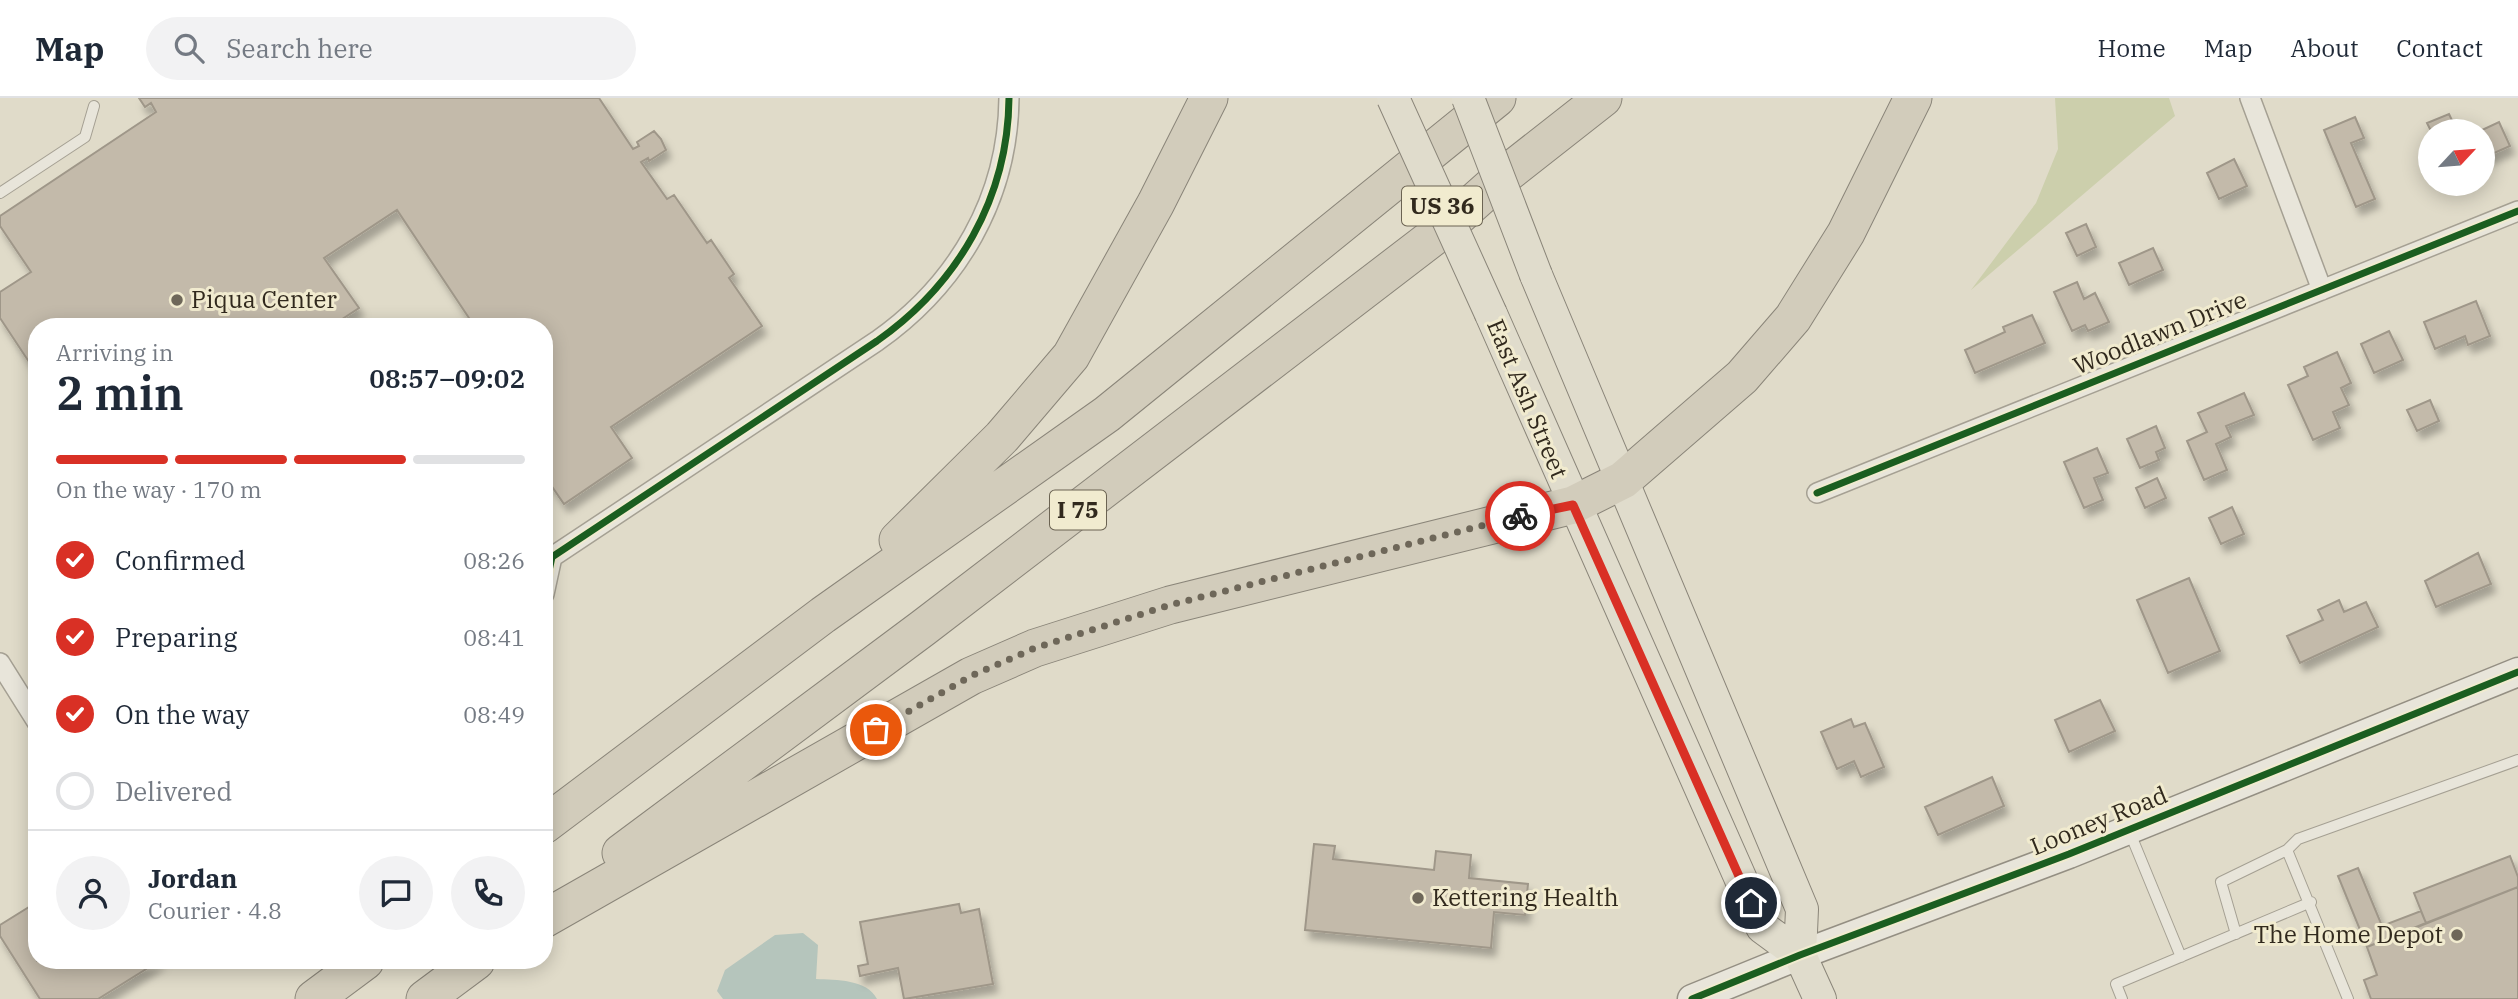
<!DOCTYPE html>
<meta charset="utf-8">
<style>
body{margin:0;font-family:"IBM Plex Serif",serif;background:#f2f2f3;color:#1f2937;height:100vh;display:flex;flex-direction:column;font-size:26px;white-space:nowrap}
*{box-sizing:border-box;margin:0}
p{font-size:23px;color:#747a83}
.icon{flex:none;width:38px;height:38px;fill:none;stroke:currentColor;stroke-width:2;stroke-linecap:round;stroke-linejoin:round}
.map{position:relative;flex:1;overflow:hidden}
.panel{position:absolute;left:28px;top:220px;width:525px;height:651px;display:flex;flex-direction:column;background:#fff;border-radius:28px;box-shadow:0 4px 18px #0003}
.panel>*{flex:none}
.needle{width:46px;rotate:64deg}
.buttons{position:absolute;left:2418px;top:21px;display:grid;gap:14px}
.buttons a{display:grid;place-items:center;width:77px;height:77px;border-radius:50%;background:#fff;box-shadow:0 4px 18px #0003;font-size:35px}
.pin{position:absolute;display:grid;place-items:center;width:60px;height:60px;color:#fff;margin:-30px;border:4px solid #fff;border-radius:50%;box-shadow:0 2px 7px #0007}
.courier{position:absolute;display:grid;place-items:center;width:70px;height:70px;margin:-35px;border:5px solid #d93025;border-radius:50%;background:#fff;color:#222;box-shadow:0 2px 9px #0007}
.head em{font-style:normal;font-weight:600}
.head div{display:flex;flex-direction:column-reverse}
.head{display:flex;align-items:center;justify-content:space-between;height:119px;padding:0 28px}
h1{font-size:46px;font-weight:600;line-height:52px}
.bar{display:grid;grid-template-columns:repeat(4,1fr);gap:10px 7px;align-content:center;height:84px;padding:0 28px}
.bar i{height:9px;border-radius:5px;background:#e0e1e3}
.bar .on{background:#d93025}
.bar p{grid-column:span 4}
.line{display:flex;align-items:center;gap:18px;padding:0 28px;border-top:2px solid #e0e1e3}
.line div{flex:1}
.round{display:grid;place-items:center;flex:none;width:74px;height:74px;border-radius:37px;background:#f2f2f3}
ol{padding:0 28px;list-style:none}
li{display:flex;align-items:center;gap:21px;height:77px}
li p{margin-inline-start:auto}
li .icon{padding:7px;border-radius:50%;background:#d93025;color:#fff;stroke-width:4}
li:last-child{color:#747a83}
li i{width:38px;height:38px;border:4px solid #e0e1e3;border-radius:50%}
header{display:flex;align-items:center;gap:42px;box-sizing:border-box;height:98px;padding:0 35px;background:#fff;border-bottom:2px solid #e0e1e3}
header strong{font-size:33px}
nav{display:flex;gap:38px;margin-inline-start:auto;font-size:24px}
.search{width:490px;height:63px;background:#f2f2f3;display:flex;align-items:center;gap:18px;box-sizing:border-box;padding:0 24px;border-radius:38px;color:#747a83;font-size:26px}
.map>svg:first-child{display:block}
</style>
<header>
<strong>Map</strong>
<div class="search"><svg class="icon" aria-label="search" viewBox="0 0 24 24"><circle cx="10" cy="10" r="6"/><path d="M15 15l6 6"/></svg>Search here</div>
<nav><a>Home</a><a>Map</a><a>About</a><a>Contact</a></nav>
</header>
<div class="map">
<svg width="2518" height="901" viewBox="0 0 2518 901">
<defs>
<filter id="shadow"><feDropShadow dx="4.5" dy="8" stdDeviation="3.5" flood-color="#0004"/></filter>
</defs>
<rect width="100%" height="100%" fill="#e0dbc9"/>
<path fill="#cccfac" d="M2055 0H2169L2175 18 1971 192 2036 105 2058 51Z"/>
<path fill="#b5c5bc" d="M803 835 818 847 816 881C836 882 867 881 877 901H723L717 893 725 872 775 837Z"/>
<path fill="#c3baaa" stroke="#9f9789" stroke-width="2" filter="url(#shadow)" d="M139 0H599L633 51 639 48 637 44 654 33 661 41 666 52 649 63 648 60 641 64 667 101 674 97 707 145 711 142 734 176 729 180 762 228 611 329 632 360 564 406 544 377V229H475L397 112 324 160 359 210 330 229H37V276L0 220V194L31 174 0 128V118L156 14 151 5 145 9Z
M2449 16 2457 33H2431L2427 25Z
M2355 19 2364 40 2351 45 2375 101 2356 109 2324 32Z
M2499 24 2510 48 2483 60V33H2480Z
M2234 61 2247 88 2219 101 2207 75Z
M2086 126 2096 149 2077 158 2066 135Z
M2153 150 2163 172 2129 187 2119 165Z
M2077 184 2084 201 2095 195 2109 224 2088 233 2085 227 2072 233 2054 194Z
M2476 203 2490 238 2468 247 2465 238 2435 251 2424 224Z
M2032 217 2045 245 1975 275 1965 252 2005 234 2003 229Z
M2389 233 2403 262 2374 275 2361 246Z
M2337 254 2351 285 2341 290 2349 307 2333 314 2340 330 2313 342 2288 287 2308 278 2304 269Z
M2244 295 2254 317 2226 328 2231 339 2216 346 2227 372 2204 382 2187 343 2207 334 2198 315Z
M2430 302 2439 323 2417 333 2407 312Z
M2156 328 2165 350 2156 354 2159 362 2140 370 2127 341Z
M2097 350 2108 375 2094 380 2103 402 2084 410 2064 364Z
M2157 380 2166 400 2145 410 2136 390Z
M2232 409 2244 436 2221 446 2209 420Z
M2478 455 2491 486 2436 509 2425 483Z
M2189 480 2220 553 2168 575 2137 502Z
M2339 502 2344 514 2366 504 2378 529 2300 565 2287 538 2323 522 2318 512Z
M2100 602 2115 633 2069 654 2055 622Z
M1851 621 1854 629 1865 625 1884 669 1861 679 1854 663 1837 671 1821 634Z
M1992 679 2004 708 1938 737 1925 709Z
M1314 746 1335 748 1333 761 1434 772 1436 753 1471 757 1469 780 1528 786 1525 817 1494 814 1491 850 1305 832Z
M2510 758 2518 779V789L2426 825 2414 795Z
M2358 770 2382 828 2421 813 2426 825 2367 849 2338 778Z
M2518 789V901H2371L2364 882 2377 877 2367 849Z
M37 804V863H159L98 901H40L0 838V827Z
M959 806 961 815 979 811 993 886 904 901 898 870 860 878 858 868 868 866 860 824Z"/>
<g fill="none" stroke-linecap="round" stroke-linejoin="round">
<defs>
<path id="lane" d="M0 95 85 39 94 8
M2130 735 2181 859
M2236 836 2221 784 2287 752
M2122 901 2116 886 2311 804
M2348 901 2287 752 2298 741 2518 662"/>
<path id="street" d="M2250 0 2322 192
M1817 395 2518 113
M544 496 552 459 877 243C958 186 1008 100 1009 0
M0 565 37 624"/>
<path id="secondary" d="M1692 901 1800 857 2069 756 2518 574"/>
<path id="primary" d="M1536 177 1802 811 1800 857 1820 901
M1491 216 1762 829 1800 857"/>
<path id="highway" d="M898 442 1002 339 1071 258 1156 105 1209 0
M544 727 823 517 1107 316 1497 0
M621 755 923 530 1445 130 1501 80 1603 0
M544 821 971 578 1035 550 1170 507 1573 407 1623 382 1742 279 1793 220 1846 135 1913 0
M314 901 365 863
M425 901 476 863"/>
</defs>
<use href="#lane" stroke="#a5a093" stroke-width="12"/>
<use href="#street" stroke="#a5a093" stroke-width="22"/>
<use href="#secondary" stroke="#948f83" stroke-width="31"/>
<use href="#primary" stroke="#8a8579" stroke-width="34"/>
<use href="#highway" stroke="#8a8579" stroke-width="39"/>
<use href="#lane" stroke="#e8e5da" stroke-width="10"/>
<use href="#street" stroke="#e8e5da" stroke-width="19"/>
<use href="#secondary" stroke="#e8e5da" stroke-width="28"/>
<use href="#primary" stroke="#e0dccc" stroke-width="32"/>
<use href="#highway" stroke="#d2ccbb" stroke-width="37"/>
<defs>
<path id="primary-bridge" d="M1393 0 1491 216
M1468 0 1536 177"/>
</defs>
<use href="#primary-bridge" stroke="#8a8579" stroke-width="34" stroke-linecap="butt"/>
<use href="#primary-bridge" stroke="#e0dccc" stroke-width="32"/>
<defs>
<path id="cycleway" d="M1817 395 2518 113
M544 496 552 459 877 243C958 186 1008 100 1009 0
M1692 901 1800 857 2069 756 2518 574"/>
</defs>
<use href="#cycleway" stroke="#f1ebcf" stroke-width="11"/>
<use href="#cycleway" stroke="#1b5e20" stroke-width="7"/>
</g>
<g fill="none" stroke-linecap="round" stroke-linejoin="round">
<path stroke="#6e6759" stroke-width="7" stroke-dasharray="0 12.6" d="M876 632 971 578 1035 550 1170 507 1520 418"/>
<path stroke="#d93025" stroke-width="9" d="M1520 418 1573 407 1751 805"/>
</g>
<g fill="#6e6759" stroke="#f1ebcf" stroke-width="2.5">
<circle cx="177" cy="202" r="7"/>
<circle cx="1418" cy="800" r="7"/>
<circle cx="2457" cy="837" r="7"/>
</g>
<g text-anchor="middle" stroke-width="6" stroke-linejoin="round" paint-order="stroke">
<g fill="#f1ebcf" stroke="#6b6352" stroke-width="2">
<rect x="1402" y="88.5" width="80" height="39" rx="5"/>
<rect x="1050" y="392.5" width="56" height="39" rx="5"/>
</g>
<g font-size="23" font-weight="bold" fill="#31291d">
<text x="1442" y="116">US 36</text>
<text x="1078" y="420">I 75</text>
</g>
<g font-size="24" fill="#31291d" stroke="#f1ebcf" text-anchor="start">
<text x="191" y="210">Piqua Center</text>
<text x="1432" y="808">Kettering Health</text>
<text x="2443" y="845" text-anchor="end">The Home Depot</text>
</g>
<g font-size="24" fill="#31291d" stroke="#f1ebcf">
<text transform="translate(2160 235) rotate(-22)" y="8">Woodlawn Drive</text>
<text transform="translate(1527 301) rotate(67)" y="8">East Ash Street</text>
<text transform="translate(2099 723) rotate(-22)" y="8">Looney Road</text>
</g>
</g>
</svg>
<div class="buttons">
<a><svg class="needle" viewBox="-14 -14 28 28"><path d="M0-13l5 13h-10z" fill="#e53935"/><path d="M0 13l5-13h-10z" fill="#747a83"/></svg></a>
</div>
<div class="pin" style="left:876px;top:632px;background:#ea580c"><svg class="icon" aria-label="bag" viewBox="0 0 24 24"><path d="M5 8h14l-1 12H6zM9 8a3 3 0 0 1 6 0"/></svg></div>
<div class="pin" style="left:1751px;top:805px;background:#1f2937"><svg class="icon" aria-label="home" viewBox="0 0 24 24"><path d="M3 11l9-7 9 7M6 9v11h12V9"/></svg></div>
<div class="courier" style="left:1520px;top:418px"><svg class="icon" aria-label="bike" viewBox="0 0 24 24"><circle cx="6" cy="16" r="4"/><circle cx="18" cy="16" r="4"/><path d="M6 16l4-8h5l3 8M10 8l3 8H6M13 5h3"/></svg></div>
<section class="panel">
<div class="head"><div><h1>2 min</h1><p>Arriving in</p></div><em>08:57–09:02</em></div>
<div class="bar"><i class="on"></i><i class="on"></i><i class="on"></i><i></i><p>On the way · 170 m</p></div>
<ol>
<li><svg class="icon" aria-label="check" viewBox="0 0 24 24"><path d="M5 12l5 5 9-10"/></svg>Confirmed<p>08:26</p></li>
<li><svg class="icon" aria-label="check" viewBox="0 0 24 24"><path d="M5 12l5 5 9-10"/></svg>Preparing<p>08:41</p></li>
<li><svg class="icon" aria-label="check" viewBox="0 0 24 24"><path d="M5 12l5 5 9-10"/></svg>On the way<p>08:49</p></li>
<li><i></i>Delivered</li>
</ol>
<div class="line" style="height:126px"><a class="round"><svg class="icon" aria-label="person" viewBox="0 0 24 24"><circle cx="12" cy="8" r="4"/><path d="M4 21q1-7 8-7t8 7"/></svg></a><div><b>Jordan</b><p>Courier · 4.8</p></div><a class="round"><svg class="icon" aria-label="chat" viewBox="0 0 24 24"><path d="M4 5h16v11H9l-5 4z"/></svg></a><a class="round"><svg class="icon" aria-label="phone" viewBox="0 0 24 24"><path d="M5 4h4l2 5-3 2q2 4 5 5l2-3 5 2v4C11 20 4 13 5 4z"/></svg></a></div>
</section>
</div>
